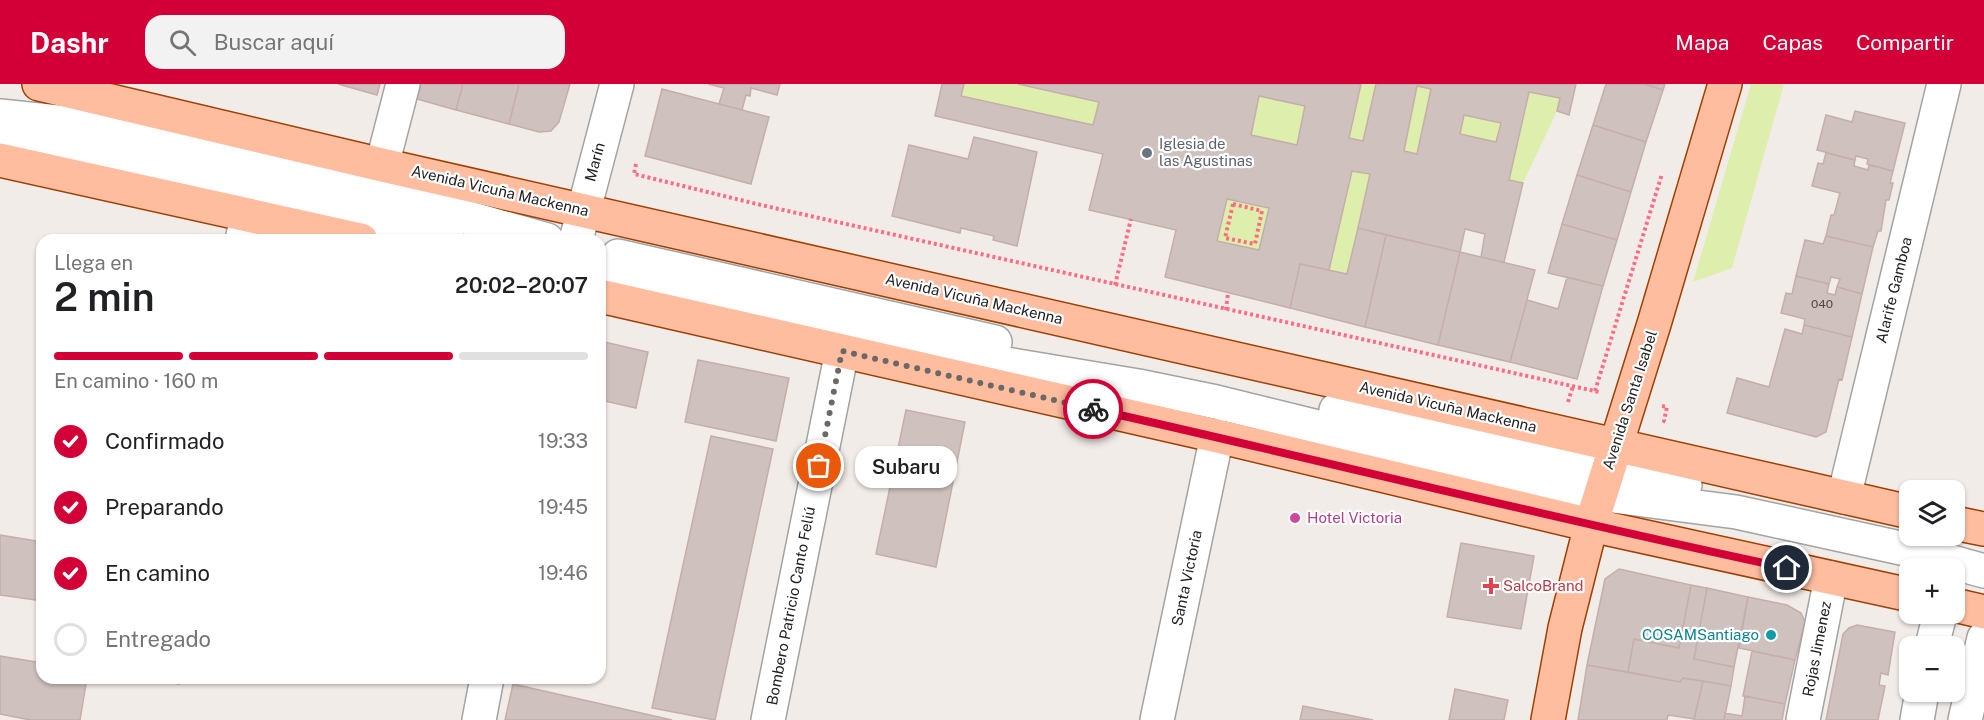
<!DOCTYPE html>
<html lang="es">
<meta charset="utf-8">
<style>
body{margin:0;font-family:"Public Sans",sans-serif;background:#f2f2f2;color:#202124;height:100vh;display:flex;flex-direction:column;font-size:22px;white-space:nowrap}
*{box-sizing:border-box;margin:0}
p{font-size:20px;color:#757577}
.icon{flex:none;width:33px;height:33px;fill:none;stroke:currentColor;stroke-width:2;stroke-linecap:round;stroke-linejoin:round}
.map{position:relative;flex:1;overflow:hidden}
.details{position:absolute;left:36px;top:150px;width:570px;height:450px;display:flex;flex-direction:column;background:#fff;border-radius:18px;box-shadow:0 2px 4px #0004}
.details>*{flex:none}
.controls{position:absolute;left:1899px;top:396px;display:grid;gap:12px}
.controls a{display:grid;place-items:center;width:66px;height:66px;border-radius:12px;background:#fff;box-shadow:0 2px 4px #0004;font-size:30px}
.pin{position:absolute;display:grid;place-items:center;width:51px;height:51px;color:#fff;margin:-26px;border:3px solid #fff;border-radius:50%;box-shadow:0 2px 6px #0007}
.courier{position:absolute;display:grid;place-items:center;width:60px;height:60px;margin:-30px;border:4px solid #d30038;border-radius:50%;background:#fff;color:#222;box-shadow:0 2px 8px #0007}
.bubble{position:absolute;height:42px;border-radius:18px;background:#fff;box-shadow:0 2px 4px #0004;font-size:20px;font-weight:600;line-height:42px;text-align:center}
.head em{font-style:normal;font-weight:600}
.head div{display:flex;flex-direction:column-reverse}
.head{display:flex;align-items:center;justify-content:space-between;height:102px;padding:0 18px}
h1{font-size:39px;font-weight:600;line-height:45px}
.bar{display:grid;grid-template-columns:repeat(4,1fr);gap:9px 6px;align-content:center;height:72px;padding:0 18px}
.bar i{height:8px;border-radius:4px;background:#e0e0e0}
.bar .current{background:#d30038}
.bar p{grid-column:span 4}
ol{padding:0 18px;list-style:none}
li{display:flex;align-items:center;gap:18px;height:66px}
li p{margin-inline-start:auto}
li .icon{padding:6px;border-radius:50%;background:#d30038;color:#fff;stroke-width:4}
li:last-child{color:#757577}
li i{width:33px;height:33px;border:3px solid #e0e0e0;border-radius:50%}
header{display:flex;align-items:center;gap:36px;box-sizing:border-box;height:84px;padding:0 30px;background:#d30038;color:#fff}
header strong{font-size:28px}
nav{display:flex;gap:33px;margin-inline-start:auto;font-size:21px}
.search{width:420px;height:54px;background:#f2f2f2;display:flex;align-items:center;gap:15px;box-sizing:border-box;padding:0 21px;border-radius:18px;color:#757577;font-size:22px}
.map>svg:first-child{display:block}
</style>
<header>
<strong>Dashr</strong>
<div class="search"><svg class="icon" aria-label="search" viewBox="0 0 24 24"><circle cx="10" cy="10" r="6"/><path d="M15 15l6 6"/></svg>Buscar aquí</div>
<nav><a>Mapa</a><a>Capas</a><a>Compartir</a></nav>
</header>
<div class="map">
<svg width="1984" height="636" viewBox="0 0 1984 636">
<rect width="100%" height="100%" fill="#f2ece8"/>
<path fill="#deeeac" d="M964 0H1018L1099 18 1093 41 961 12Z
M1361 0H1376L1363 57 1349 54Z
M1751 0H1784L1732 184 1693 198Z
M1417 2 1431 5 1417 70 1404 67Z
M1529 8 1560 14 1557 27 1523 99 1509 96Z
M1259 12 1305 22 1297 61 1251 51Z
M1464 31 1501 39 1496 58 1460 50Z
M1352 87 1370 90 1347 190 1329 186Z
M1227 115 1269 124 1259 166 1217 157Z"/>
<path fill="#cfc1be" stroke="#c5aea9" stroke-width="1.5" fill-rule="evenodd" d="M338 0H380L377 11Z
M421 0H463L456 26 417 15Z
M463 0H519L509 40 456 26Z
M519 0H570L559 38 551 47 539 48 509 40Z
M708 0H780L777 11 751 4 750 12 746 11 742 26 719 20 724 4Z
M942 0H964L961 12 1093 41 1099 18 1018 0H1361L1349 54 1363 57 1376 0H1576L1569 31 1557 27 1560 14 1529 8 1509 96 1523 99 1504 178 1481 173 1485 150 1465 145 1460 168 1358 144 1370 90 1352 87 1329 186 1300 180 1290 224 1165 193 1176 146 1089 126 1103 70 935 32ZM1417 2 1431 5 1417 70 1404 67ZM1259 12 1305 22 1297 61 1251 51ZM1464 31 1501 39 1496 58 1460 50ZM1227 115 1269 124 1259 166 1217 157Z
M1606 0H1644L1663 6 1646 58 1593 41Z
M1644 0H1665L1663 6Z
M662 5 769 33 751 100 645 72Z
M1855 27 1905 39 1893 87 1867 80 1868 75 1856 72 1855 76 1817 66 1826 31 1852 38Z
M1593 41 1646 58 1631 108 1577 91Z
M974 53 1037 68 1017 162 993 156 994 152 961 144 960 149 892 132 909 61 968 75Z
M1826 69 1855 76 1854 82 1868 86 1869 81 1893 87 1890 99H1893L1889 116H1886L1881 147H1878L1873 163 1826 152 1831 131H1834L1840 109 1812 102 1818 79 1823 80Z
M1577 91 1631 108 1617 156 1562 140Z
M1562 140 1617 156 1603 202 1548 189Z
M1358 144 1386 151 1365 243 1290 224 1300 180 1347 190Z
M1386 151 1460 168 1438 261 1365 243Z
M1826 152 1873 163 1862 210 1837 203 1840 195 1831 193 1829 200 1796 192 1805 156 1823 160Z
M1460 168 1535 186 1510 278 1438 261Z
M1796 192 1829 200 1827 209 1835 211 1837 203 1862 210 1852 253 1804 241 1805 235 1781 229 1786 209 1792 210Z
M1567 193 1603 202 1577 295 1510 278 1527 216 1558 225Z
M1804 241 1852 253 1842 296 1839 295 1826 348 1816 353 1727 329 1737 294 1769 303 1785 245 1802 250Z
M600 257 648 268 636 324 600 316Z
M698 276 789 294 776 357 685 338Z
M906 326 965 338 936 483 876 470Z
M711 352 773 365 715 636 652 624Z
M0 451 42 458V517L0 511Z
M1461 459 1534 472 1521 545 1447 533Z
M1619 485 1691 501 1679 564 1634 555 1628 588 1587 581 1605 495Z
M1691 501 1707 504 1694 575 1734 583 1731 602 1683 594 1680 598 1628 588 1634 555 1679 564Z
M1707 504 1748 513 1734 583 1694 575Z
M1748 513 1787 521 1801 529 1805 538 1795 576 1739 564Z
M1857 541 1895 548 1888 591 1881 589 1879 601 1885 602 1878 636H1826L1843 550 1849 544Z
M1752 567 1795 576 1785 620 1743 612Z
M0 572 42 579V594H87L80 636H30L0 630Z
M1587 581 1680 598 1683 594 1703 597 1694 635 1668 631 1667 636H1578Z
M153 594H180L179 600Z
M1703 597 1731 602 1724 636H1694Z
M513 600 672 636H505Z
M1455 605 1508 616 1504 636H1449Z
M1745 612 1785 620 1782 636H1724L1725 629 1742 632Z
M1303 622 1373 636H1300Z"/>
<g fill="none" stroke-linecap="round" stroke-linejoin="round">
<defs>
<path id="minor" d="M0 32 68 39 322 95 381 109 547 156
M0 56 253 111 448 156
M382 81 403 0
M242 156 248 130
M576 156 617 0
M618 172 995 258
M600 191 915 265 1138 302 1216 318 1330 346 1459 382 1544 403 1736 428 1905 465 1984 487
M1336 326 1553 374 1685 401
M1844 413 1944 0
M1932 562 1940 530
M479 636 487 594
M768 636 842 267
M1157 636 1217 352
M1803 636 1831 494
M1917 636 1922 608
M1965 636 1984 554"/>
<path id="major" d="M39 0 382 81 1910 428
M0 76 361 156
M600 212 1217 352 1591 441 1910 511
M1954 439 1984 445
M1954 521 1984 528
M1548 636 1565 544 1591 441 1654 240 1725 0"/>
</defs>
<use href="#minor" stroke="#a3a3a3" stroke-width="36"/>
<use href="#major" stroke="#9f4000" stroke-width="36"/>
<path stroke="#ff6c84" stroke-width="4" stroke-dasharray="3 3" stroke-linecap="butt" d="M636 80 634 90 761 121 1599 308
M1233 120 1262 127 1255 160 1225 154Z
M1115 201 1131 135
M1226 226 1228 209
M1595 307 1662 90
M1568 318 1573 302
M1662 322 1667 323 1664 337 1666 338
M1924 398 1954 406"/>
<use href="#minor" stroke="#fff" stroke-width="33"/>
<use href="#major" stroke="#ffbda0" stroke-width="33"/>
</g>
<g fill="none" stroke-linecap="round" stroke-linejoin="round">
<path stroke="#6b6967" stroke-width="6" stroke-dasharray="0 10.8" d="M819 382 842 267 1093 325"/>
<path stroke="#d30038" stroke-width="8" d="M1093 325C1324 377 1555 435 1787 484"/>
</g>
<circle fill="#6b7280" stroke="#fff" stroke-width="2" cx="1147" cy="69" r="6"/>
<circle fill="#d1479c" stroke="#fff" stroke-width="2" cx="1295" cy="434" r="6"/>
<path fill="#e0444e" stroke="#fff" stroke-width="2" d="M1488 493h6v6h6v6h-6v6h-6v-6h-6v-6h6z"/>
<circle fill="#0f9aa8" stroke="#fff" stroke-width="2" cx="1771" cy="551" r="6"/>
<g text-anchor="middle" stroke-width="4.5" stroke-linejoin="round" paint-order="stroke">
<g font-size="12" fill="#4d4a49">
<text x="1822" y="224">040</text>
</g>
<g font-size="15" fill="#5b616d" stroke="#fff" text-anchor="start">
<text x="1159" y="65">Iglesia de<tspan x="1159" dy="17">las Agustinas</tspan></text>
</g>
<g font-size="15" fill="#222" stroke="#fff">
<text transform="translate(595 78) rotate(-75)" y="5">Marín</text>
<text transform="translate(500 107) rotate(13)" y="5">Avenida Vicuña Mackenna</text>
<text transform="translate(1894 206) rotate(-76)" y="5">Alarife Gamboa</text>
<text transform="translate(974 215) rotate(13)" y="5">Avenida Vicuña Mackenna</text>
<text transform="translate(1630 316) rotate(-72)" y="5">Avenida Santa Isabel</text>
<text transform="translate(1448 323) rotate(13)" y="5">Avenida Vicuña Mackenna</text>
<text transform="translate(1187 494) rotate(-78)" y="5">Santa Victoria</text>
<text transform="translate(791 522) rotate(-79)" y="5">Bombero Patricio Canto Feliú</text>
<text transform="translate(1817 565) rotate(-79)" y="5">Rojas Jimenez</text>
</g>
<g font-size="15" fill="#b23c85" stroke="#fff" text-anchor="start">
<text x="1307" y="439">Hotel Victoria</text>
</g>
<g font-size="15" fill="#be3a42" stroke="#fff" text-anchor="start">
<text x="1503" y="507">SalcoBrand</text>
</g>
<g font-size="15" fill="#0d838f" stroke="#fff" text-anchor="end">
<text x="1759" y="556">COSAMSantiago</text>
</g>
</g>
</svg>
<div class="controls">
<a><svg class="icon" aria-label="layers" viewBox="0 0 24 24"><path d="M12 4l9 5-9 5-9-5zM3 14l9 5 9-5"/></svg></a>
<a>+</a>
<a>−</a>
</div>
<div class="pin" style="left:819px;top:382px;background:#ea580c"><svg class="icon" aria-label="bag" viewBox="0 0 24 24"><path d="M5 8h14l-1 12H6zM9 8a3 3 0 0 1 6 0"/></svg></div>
<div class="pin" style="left:1787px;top:484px;background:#1f2937"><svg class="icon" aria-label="home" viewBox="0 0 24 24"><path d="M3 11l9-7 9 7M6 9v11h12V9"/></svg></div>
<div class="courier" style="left:1093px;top:325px"><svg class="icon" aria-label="bike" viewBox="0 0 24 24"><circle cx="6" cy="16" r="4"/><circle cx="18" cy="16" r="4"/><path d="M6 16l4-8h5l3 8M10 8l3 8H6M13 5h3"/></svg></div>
<div class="bubble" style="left:855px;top:362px;width:102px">Subaru</div>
<section class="details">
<div class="head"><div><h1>2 min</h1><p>Llega en</p></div><em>20:02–20:07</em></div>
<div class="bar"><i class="current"></i><i class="current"></i><i class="current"></i><i></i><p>En camino · 160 m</p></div>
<ol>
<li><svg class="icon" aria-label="check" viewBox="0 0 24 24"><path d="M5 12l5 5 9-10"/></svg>Confirmado<p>19:33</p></li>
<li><svg class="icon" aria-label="check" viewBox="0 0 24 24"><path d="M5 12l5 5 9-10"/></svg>Preparando<p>19:45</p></li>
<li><svg class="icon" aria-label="check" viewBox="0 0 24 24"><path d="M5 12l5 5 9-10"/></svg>En camino<p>19:46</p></li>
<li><i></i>Entregado</li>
</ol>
</section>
</div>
